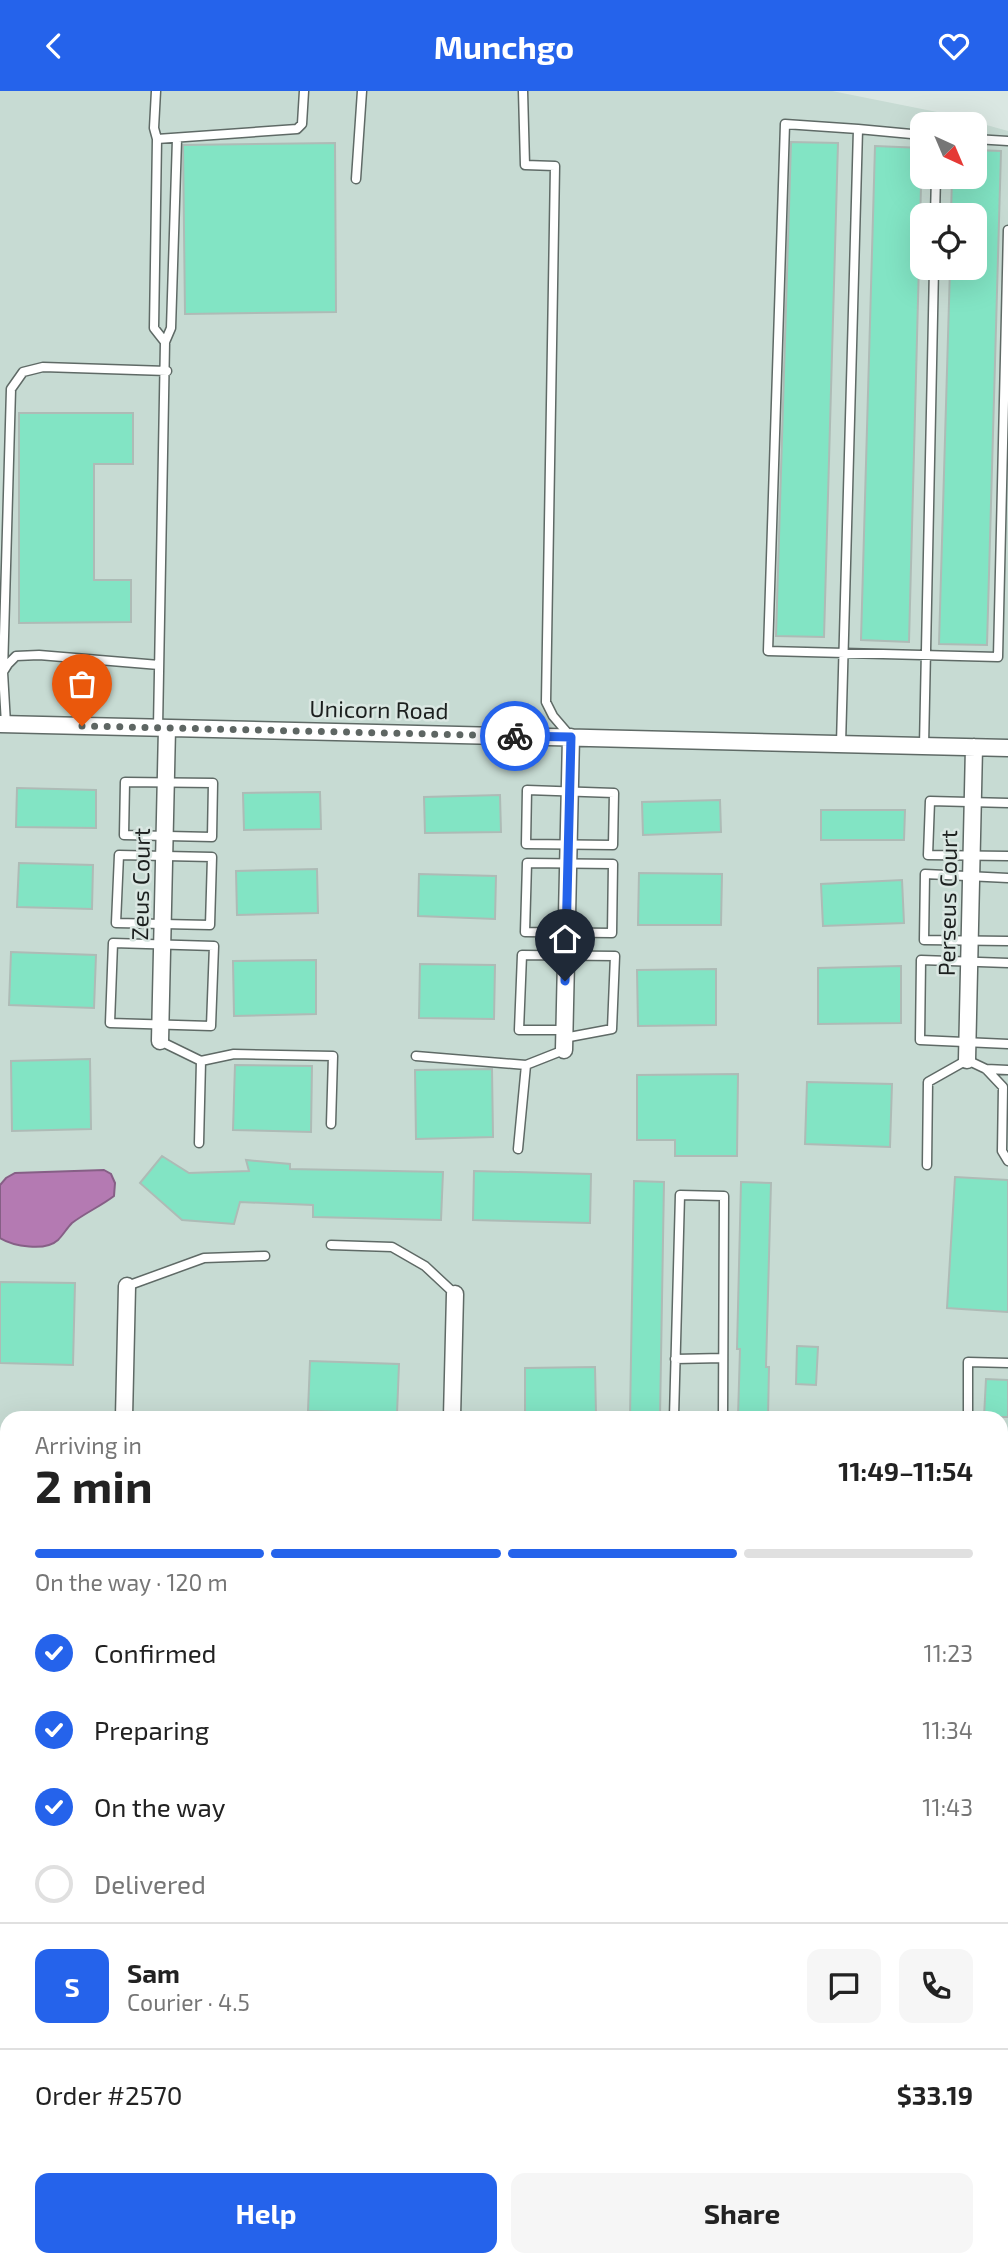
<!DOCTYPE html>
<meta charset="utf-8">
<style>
body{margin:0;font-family:"Exo 2",sans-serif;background:#f6f6f6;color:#222;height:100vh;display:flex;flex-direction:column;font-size:26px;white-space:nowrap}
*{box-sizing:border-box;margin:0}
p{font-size:23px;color:#767676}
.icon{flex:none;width:38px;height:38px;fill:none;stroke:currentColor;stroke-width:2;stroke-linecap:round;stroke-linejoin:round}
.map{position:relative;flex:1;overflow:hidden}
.side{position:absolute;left:0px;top:1320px;width:1008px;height:856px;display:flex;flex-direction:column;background:#fff;border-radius:21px 21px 0 0;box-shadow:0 7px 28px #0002}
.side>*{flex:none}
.needle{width:46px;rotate:136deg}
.buttons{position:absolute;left:910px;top:21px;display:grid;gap:14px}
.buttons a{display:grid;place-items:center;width:77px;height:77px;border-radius:14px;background:#fff;box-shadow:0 7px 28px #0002;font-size:35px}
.pin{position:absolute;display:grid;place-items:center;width:60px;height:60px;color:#fff;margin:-72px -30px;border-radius:50% 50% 50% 0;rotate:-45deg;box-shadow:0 0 7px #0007}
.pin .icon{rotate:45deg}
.courier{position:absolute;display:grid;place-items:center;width:70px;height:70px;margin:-35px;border:5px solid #2563eb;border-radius:50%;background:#fff;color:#222;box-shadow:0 2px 9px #0007}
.headline em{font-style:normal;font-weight:700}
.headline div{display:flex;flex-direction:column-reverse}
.headline{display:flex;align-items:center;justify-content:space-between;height:119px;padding:0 35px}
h1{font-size:46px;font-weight:700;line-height:52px}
.bar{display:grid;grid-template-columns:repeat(4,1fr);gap:10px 7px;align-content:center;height:84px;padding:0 35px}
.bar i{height:9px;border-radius:5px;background:#e0e0e0}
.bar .selected{background:#2563eb}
.bar p{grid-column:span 4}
.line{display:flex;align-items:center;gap:18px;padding:0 35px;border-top:2px solid #e0e0e0}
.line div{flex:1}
.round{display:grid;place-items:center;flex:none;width:74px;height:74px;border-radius:14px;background:#f6f6f6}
ol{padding:0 35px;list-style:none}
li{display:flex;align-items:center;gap:21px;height:77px}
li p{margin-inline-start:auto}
li .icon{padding:7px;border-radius:50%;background:#2563eb;color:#fff;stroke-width:4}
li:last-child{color:#767676}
li i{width:38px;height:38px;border:4px solid #e0e0e0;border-radius:50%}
.button{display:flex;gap:14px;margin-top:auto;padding:14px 35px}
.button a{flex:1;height:80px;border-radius:14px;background:#2563eb;color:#fff;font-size:28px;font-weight:700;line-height:80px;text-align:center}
.button a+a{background:#f6f6f6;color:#222}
header{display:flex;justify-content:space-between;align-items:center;height:91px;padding:0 35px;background:#2563eb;color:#fff;font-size:32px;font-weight:700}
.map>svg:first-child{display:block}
</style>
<header><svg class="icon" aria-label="back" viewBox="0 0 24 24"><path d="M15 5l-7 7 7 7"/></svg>Munchgo<svg class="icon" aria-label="heart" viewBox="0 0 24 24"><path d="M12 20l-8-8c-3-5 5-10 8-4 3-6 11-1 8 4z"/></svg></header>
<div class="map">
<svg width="1008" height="2175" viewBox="0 0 1008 2175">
<rect width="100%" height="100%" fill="#dae7e2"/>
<path fill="#c7dbd3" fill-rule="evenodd" d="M0 0H832L947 23 1008 40V2060L1001 2059V1326H7V2014H0ZM922 33H975V86H922ZM922 124H975V177H922Z
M0 2053H7V2168H1001V2075H1008V2175H0Z"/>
<path fill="#b47ab2" stroke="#865f86" stroke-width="2" d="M104 1079 111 1083 115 1092 114 1105C101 1115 85 1122 72 1132 67 1137 63 1144 58 1149 45 1161 13 1155 0 1147V1094L6 1087 15 1082Z"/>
<path fill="#82e4c4" stroke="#aebbb6" stroke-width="2" d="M791 51 838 52 824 546 776 545Z
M335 52 336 221 185 223 183 54Z
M875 55 922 57 909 551 861 549Z
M975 59 1001 60 987 554 939 553 950 177H975V124H951L952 86H975Z
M19 322H133V373H94V489H131V531L19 532Z
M17 697 96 699V737L16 736Z
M320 701 321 738 244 739 243 702Z
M500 704 501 741 425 742 424 706Z
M720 709 721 741 643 744 642 711Z
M821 719H905L904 749H821Z
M19 772 93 774 92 818 17 816Z
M317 778 318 822 237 824 236 780Z
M639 782 722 783 721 834H638Z
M419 783 496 785 495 828 418 825Z
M902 789 904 832 823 835 821 793Z
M11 861 96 864 94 917 9 914Z
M316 869V923L234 925 233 870Z
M420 873 495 874 494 928 419 927Z
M901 875V932L818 933V877Z
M716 878V934L638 935 637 879Z
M90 968 91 1038 12 1040 11 970Z
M235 974 312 975 311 1041 233 1039Z
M492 978 493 1046 416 1048 415 979Z
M738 983 737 1065H675V1049H637V984Z
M807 991 892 993 890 1056 805 1053Z
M162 1065 189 1082 249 1080 246 1069 290 1073V1078L443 1081 441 1129 313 1126V1114L240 1111 234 1133 182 1129 140 1092Z
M474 1080 591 1083 590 1132 473 1129Z
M955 1086 1008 1089V1221L947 1217Z
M634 1090 664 1091 660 1326H630Z
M741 1091 771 1092 766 1276H769L768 1326H738L740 1258H737Z
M0 1191 75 1192 73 1274 0 1272Z
M797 1255 818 1256 816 1294 796 1293Z
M310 1270 399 1273 397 1323 308 1320Z
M595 1276 596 1323 525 1325V1277Z
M986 1288 1008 1289V1326H984Z"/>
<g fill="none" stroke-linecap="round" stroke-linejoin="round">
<defs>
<path id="lane" d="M156 0 154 37 157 48 297 38 302 33 304 0
M523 0 525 74 555 75 546 611 553 625 571 646
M858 38 785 33 768 560 998 566 1008 139
M157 48 154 237 165 251
M975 48 1008 50
M356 88 362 0
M935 124 936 86
M3 581 11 298 23 281 43 276 167 280
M6 633 3 581 8 573 16 565 39 564 159 574
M158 637 165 251 171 237 177 48
M841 653 858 38 922 44
M924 655 934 177
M125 691 213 692 212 746 124 744Z
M527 699 614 702 613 754 526 753Z
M1008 712 930 710 928 764 1008 765
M119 764 212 766 210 834 116 832Z
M527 772 613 773 612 842 525 841Z
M1008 787 925 783 924 849 1008 850
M113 852 214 855 211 935 110 932Z
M1008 872 921 869 920 949 1008 953
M564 947 612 938 615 865 522 864 519 939H564
M160 950 201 970 199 1052
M416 965 526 974 564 959
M201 970 234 963 333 965 331 1033
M986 978 1008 979
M518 1058 526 974
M927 1074 928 991 967 969 986 978 1003 996 1002 1060 1008 1070
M331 1154 392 1156 425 1175 455 1203
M127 1195 204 1167 265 1165
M675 1268 723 1267
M674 1326 680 1104 724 1105 723 1326
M968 1326V1271L1008 1272
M1001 1436H1008
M0 1525 7 1517
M1001 1740 1008 1741
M1001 2014H1008
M0 2064 7 2065
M1001 2088H1008"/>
<path id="street" d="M0 633 1008 657
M160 950 167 637
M564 959 571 646
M967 969 974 656
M124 1326 127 1195
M452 1326 455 1203"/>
<path id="secondary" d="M0 1475 7 1476
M1001 1499H1008"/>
</defs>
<use href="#lane" stroke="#5f6a66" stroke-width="11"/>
<use href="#street" stroke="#5f6a66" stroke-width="19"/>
<use href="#secondary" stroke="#5f6a66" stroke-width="26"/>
<use href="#lane" stroke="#fff" stroke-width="8"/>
<use href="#street" stroke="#fff" stroke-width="16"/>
<use href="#secondary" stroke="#fff" stroke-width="23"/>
<defs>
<path id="rail" d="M0 2041H7
M1001 2064H1008"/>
</defs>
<use href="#rail" stroke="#5c6360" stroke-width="8"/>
<use href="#rail" stroke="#dae7e2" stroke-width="5" stroke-dasharray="16" stroke-linecap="butt"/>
</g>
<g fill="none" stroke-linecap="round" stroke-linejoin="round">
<path stroke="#5e6663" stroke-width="7" stroke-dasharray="0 12.6" d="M82 635 515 645"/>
<path stroke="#2563eb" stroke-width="9" d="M515 645 571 646 565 890"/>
</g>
<g text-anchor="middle" stroke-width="5" stroke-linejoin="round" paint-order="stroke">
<g font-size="23" fill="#1c201f" stroke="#dae7e2">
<text transform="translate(379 619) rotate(1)" y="8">Unicorn Road</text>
<text transform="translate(141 793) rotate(-89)" y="8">Zeus Court</text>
<text transform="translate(948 812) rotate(-89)" y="8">Perseus Court</text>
</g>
</g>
</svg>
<div class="buttons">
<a><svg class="needle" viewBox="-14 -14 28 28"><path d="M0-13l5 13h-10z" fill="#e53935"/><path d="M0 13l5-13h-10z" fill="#767676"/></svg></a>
<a><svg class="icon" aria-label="locate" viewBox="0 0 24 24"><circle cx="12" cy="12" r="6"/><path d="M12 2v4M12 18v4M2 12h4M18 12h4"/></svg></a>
</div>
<div class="pin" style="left:82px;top:635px;background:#ea580c"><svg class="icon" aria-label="bag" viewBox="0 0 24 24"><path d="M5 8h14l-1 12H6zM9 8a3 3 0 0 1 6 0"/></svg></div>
<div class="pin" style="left:565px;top:890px;background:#1f2937"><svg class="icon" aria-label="home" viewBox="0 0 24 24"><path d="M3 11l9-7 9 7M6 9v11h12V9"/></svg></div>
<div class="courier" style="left:515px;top:645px"><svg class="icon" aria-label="bike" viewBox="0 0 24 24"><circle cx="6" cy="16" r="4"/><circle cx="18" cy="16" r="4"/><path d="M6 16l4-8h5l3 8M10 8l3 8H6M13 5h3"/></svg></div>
<section class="side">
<div class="headline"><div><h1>2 min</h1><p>Arriving in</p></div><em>11:49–11:54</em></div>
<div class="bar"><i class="selected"></i><i class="selected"></i><i class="selected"></i><i></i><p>On the way · 120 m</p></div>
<ol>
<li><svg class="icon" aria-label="check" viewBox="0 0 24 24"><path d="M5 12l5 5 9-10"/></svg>Confirmed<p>11:23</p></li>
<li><svg class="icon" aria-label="check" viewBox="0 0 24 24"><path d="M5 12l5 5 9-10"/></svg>Preparing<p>11:34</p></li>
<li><svg class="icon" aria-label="check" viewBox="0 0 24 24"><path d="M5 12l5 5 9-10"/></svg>On the way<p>11:43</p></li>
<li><i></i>Delivered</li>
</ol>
<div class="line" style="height:126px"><b class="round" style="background:#2563eb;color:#fff">S</b><div><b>Sam</b><p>Courier · 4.5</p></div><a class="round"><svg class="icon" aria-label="chat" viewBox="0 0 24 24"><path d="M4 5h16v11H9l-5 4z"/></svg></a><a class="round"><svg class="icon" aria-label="phone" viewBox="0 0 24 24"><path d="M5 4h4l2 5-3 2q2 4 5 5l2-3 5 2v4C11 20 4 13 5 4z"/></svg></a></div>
<div class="line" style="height:91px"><div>Order #2570</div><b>$33.19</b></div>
<div class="button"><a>Help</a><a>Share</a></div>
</section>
</div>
